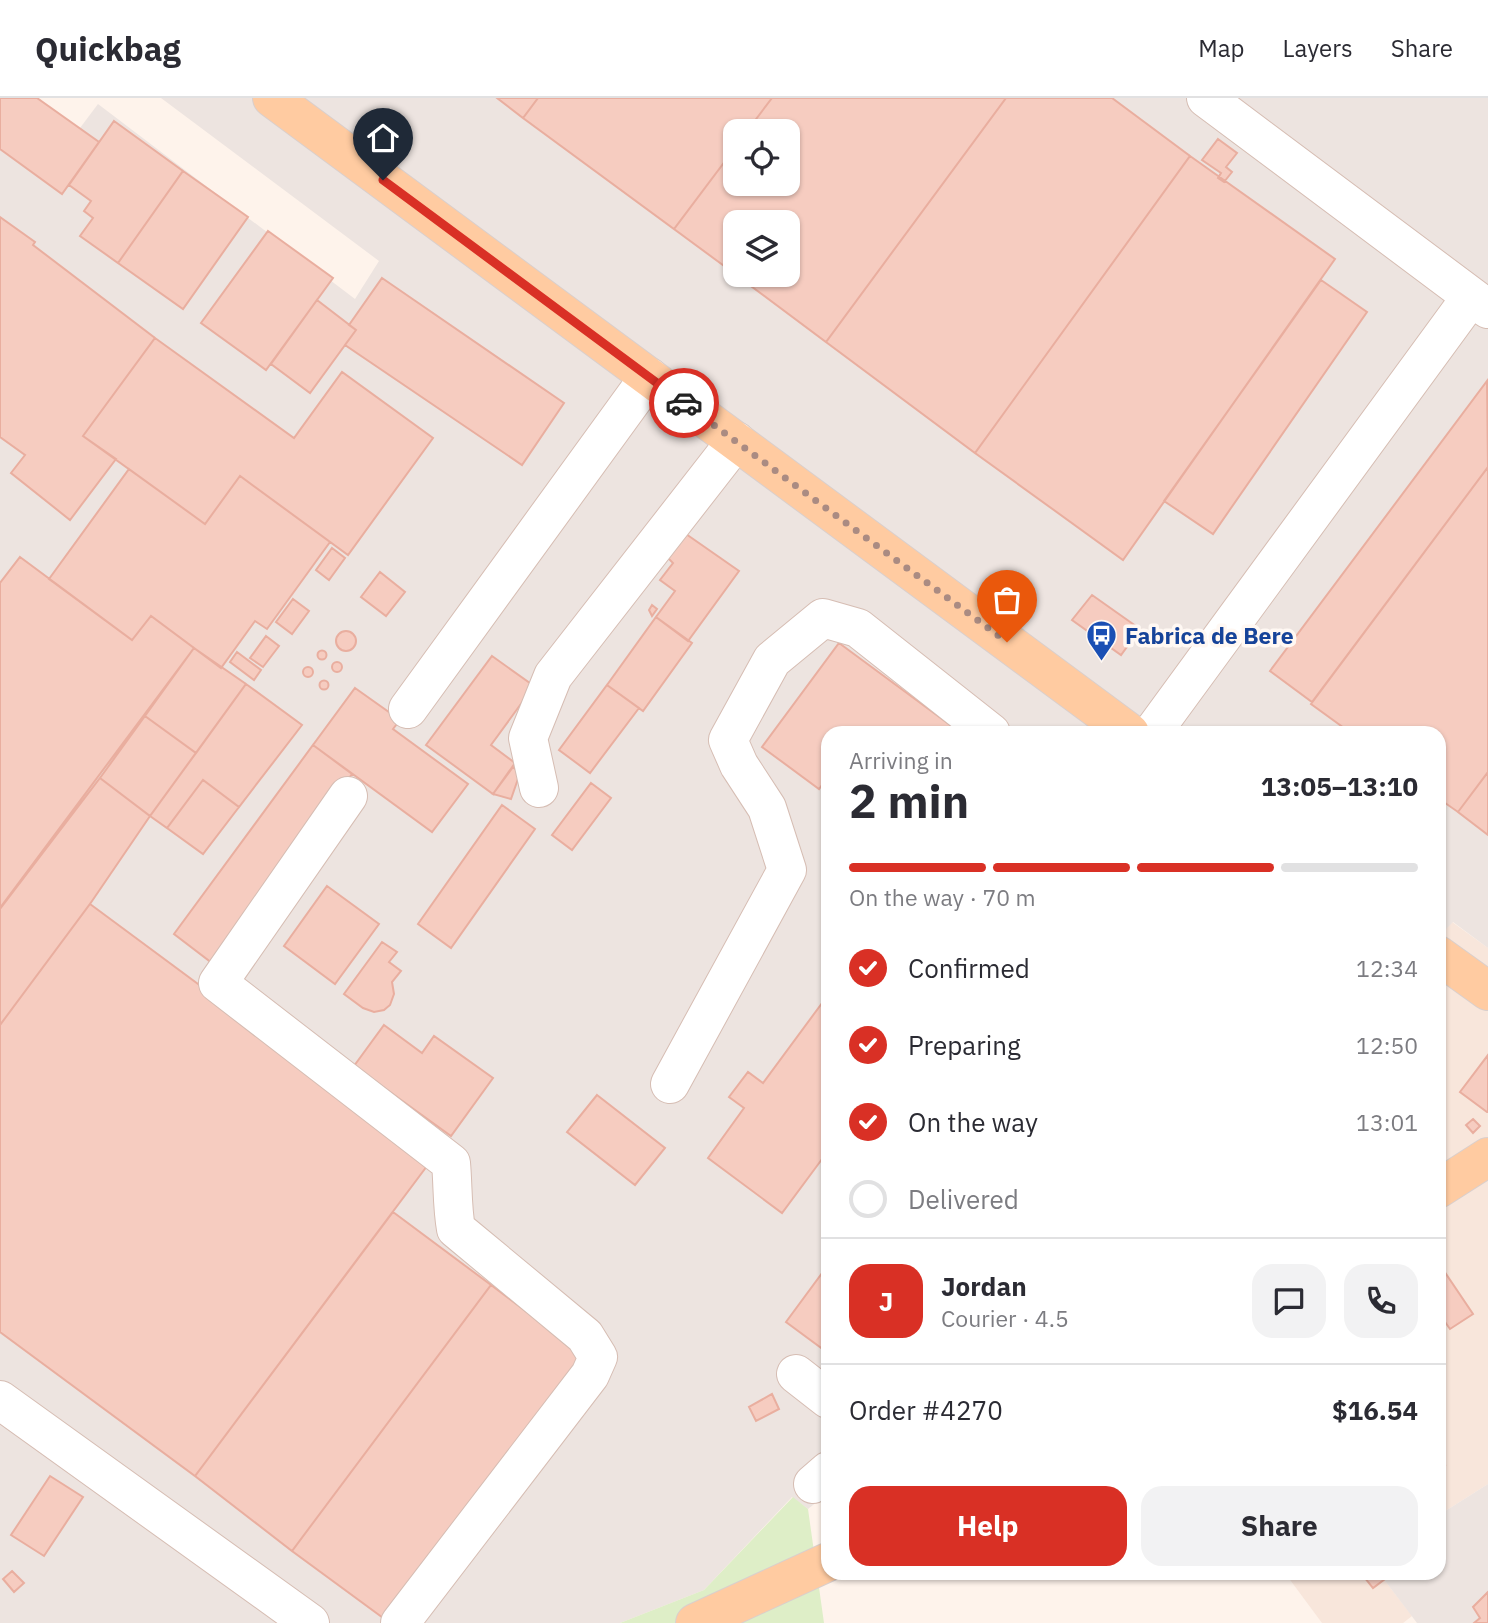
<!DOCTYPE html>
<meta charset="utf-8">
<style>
body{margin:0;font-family:"IBM Plex Sans",sans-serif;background:#f2f2f3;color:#2b2b33;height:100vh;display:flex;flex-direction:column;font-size:26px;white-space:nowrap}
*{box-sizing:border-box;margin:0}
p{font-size:23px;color:#7c7c81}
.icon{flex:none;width:38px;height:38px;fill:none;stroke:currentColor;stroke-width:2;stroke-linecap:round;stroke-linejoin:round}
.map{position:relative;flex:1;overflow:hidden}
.panel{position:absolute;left:821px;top:628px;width:625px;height:854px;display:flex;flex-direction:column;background:#fff;border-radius:21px;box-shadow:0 2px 5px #0004}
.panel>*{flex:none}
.fabs{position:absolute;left:723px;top:21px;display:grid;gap:14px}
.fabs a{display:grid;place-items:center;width:77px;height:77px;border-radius:14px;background:#fff;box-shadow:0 2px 5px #0004;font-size:35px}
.pin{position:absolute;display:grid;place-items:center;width:60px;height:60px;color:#fff;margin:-72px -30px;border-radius:50% 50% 50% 0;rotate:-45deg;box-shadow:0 0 7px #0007}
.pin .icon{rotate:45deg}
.courier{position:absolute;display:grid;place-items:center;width:70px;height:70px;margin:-35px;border:5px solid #d93025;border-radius:50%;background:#fff;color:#222;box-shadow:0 2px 9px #0007}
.head em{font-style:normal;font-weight:700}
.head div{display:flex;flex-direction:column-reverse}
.head{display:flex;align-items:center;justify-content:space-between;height:119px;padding:0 28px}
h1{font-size:46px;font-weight:700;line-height:52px}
.bar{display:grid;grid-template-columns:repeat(4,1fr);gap:10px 7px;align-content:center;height:84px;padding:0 28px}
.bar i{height:9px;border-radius:5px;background:#e1e1e2}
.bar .current{background:#d93025}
.bar p{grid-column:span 4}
.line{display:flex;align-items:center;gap:18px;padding:0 28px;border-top:2px solid #e1e1e2}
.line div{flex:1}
.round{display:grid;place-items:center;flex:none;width:74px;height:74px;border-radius:21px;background:#f2f2f3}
ol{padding:0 28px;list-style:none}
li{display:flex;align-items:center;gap:21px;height:77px}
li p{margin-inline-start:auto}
li .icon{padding:7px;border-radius:50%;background:#d93025;color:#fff;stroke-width:4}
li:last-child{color:#7c7c81}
li i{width:38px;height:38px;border:4px solid #e1e1e2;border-radius:50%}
.button{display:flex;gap:14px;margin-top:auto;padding:14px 28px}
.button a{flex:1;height:80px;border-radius:21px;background:#d93025;color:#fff;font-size:28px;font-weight:700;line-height:80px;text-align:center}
.button a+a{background:#f2f2f3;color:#2b2b33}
header{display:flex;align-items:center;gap:42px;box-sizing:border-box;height:98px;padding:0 35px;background:#fff;border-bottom:2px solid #e1e1e2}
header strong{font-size:33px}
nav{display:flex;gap:38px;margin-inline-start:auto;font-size:24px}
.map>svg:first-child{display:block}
</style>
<header>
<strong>Quickbag</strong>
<nav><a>Map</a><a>Layers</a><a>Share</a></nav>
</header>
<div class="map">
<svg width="1488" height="1525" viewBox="0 0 1488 1525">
<rect width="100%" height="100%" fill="#fef3eb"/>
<path fill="#f8e6db" d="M1452 824 1488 850V1386L1439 1417 1438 838Z
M1285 1475H1379L1412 1518 1403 1525H1322Z"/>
<path fill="#ede4e0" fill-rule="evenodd" d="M0 0 77 34 98 6 355 201 379 163 161 0H1488V850L1453 824 1439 838 1438 635H828V1395L808 1411 792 1399 704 1492 620 1525H0ZM735 33H788V86H735ZM735 124H788V177H735Z
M1488 1386V1525H1417L1379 1475H1438L1439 1417Z"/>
<path fill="#deeec7" d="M793 1399 808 1411 824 1525H620L704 1492Z"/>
<path fill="#f6ccc0" stroke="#e9ae9f" stroke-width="2" d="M0 0H37L99 44 62 96 0 51Z
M497 0H538L523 20Z
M538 0H772L747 33H735V50L674 131 523 20Z
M772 0H1006L826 244 736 177H788V124H735V176L674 131 735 50V86H788V33H747Z
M1006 0H1112L1190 58 975 355 826 244Z
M114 23 183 73 118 165 80 138 93 120 84 113 91 103 69 87Z
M1218 41 1237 55 1226 69 1232 74 1224 84 1218 80 1221 75 1202 62Z
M1190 58 1335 161 1123 462 975 355Z
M183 73 248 119 183 211 118 165Z
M0 119 35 144 33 147 155 240 83 338 116 361 70 422 11 375 25 357 0 339Z
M268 133 333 180 266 272 201 225Z
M382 180 564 305 522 367 345 247 356 232 349 227Z
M1321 182 1367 214 1213 436 1164 403Z
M317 202 356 232 310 295 271 266Z
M155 240 294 340 342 274 433 340 348 457 240 378 205 426 83 338Z
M1487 283 1488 369 1312 604 1270 573Z
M1488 369V674L1458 714 1438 700V635H1351L1311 606Z
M129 371 205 426 240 378 330 444 267 531 255 523 221 570 151 518 132 542 49 481Z
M686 436 739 473 688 543 656 519 675 493 660 482 673 465 668 460Z
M332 450 345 460 329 482 316 472Z
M20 459 132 542 151 518 194 550 0 810V485Z
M380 474 405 494 386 518 361 499Z
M1092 497 1140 531 1121 557 1072 522Z
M293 501 309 513 292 536 276 524Z
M652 507 657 511 652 518 649 512Z
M656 519 692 545 643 613 607 587Z
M336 543a10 10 0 1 1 20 0a10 10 0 1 1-20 0Z
M266 538 279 548 263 569 250 560Z
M839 545 961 635H828V679L819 691 762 649Z
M194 550 246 586 196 655 145 618Z
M317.5 557a4.5 4.5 0 1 1 9 0a4.5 4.5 0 1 1-9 0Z
M237 554 261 572 254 582 230 564Z
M492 558 534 588 491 647 515 665 493 696 426 647Z
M332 569a5 5 0 1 1 10 0a5 5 0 1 1-10 0Z
M303 574a5 5 0 1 1 10 0a5 5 0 1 1-10 0Z
M319.5 587a4.5 4.5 0 1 1 9 0a4.5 4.5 0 1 1-9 0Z
M246 586 302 627 239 709 203 682 167 730 150 718Z
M607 587 639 610 590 675 559 652Z
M355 590 400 622 393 631 468 686 432 734 313 647Z
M145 618 196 655 150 718 100 680Z
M313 647 352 676 212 865 174 836Z
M513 669 520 675 511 701 493 696Z
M1488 674V737L1458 714Z
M100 680 150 718 90 806 0 927V811Z
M203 682 239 709 203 756 167 730Z
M591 685 611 700 572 752 552 737Z
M502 707 535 731 451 850 418 826Z
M327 788 379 826 335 886 284 848Z
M90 806 433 1060 195 1378 0 1234V927Z
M382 844 397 854 389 864 401 873 392 884 394 896 390 907 384 912 374 914 363 910 344 896Z
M828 897V1053L782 1115 708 1060 744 1010 729 999 748 974 763 985Z
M384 927 422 955 434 938 493 980 451 1038 354 968Z
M1488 957V1014H1487L1460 994Z
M597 997 665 1050 635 1087 567 1034Z
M1473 1021 1480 1028 1473 1035 1466 1027Z
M393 1114 491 1187 292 1453 195 1378Z
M1438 1164 1473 1216 1450 1231 1438 1214Z
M828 1167V1255L786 1224Z
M491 1187 588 1260 390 1525 292 1453Z
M772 1296 779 1311 756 1323 749 1309Z
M1438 1356 1445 1367 1438 1371Z
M50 1378 83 1399 44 1458 11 1437Z
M12 1473 24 1485 14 1494 3 1481Z
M1361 1475H1381L1385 1481 1373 1490Z
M1488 1494V1525H1474L1480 1520 1473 1509Z"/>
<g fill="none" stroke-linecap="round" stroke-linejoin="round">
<defs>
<path id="minor" d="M1206 0 1488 211
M408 611 649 279
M1152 635 1471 199
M539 690 528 640 553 578 736 343
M348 698 218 885 451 1065C453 1087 452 1109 456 1131L585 1238 598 1259 590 1277 400 1525
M670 986 787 772 767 710 739 667 728 642 772 562 823 520 858 530 991 635
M796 1276 828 1301
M0 1302 310 1525
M813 1386 828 1373"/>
<path id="major" d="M272 0 1130 635
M1438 857 1488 893
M1438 1091 1488 1059
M695 1525 828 1464"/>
</defs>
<use href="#minor" stroke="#d6bdb3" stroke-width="40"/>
<use href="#major" stroke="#dacfcc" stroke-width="40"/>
<use href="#minor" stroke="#fff" stroke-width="38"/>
<use href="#major" stroke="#ffcba1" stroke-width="38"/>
</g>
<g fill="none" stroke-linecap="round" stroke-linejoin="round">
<path stroke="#aa8b82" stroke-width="7" stroke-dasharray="0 12.6" d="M684 305 1007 544"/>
<path stroke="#d93025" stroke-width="9" d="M383 82 684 305"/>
</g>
<defs>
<symbol id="bus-pin" viewBox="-11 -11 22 30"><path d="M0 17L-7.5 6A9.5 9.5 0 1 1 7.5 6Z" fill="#1a4fb4" stroke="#fff8f3"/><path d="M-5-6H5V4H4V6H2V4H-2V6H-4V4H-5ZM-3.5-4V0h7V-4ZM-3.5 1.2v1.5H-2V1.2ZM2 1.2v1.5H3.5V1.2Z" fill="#fff"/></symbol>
</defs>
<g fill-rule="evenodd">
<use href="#bus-pin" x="1084" y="520" width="35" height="47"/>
</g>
<g text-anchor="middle" stroke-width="7" stroke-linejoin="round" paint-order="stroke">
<g font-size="23" font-weight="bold" fill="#164399" stroke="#fff8f3" text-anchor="start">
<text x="1125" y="546">Fabrica de Bere</text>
</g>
</g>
</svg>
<div class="fabs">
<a><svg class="icon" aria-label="locate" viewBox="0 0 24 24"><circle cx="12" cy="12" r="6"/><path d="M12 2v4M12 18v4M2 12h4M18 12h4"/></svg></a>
<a><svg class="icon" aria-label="layers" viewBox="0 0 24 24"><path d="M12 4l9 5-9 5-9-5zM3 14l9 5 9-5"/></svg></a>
</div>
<div class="pin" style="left:1007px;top:544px;background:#ea580c"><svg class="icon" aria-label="bag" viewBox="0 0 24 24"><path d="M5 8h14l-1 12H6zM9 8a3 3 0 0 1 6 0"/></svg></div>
<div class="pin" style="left:383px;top:82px;background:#1f2937"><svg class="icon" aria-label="home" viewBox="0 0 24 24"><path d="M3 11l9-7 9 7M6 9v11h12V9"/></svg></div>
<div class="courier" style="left:684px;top:305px"><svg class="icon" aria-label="car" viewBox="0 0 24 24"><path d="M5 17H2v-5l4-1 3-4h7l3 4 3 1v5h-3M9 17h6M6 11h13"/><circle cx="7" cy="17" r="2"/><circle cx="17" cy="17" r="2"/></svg></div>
<section class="panel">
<div class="head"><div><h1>2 min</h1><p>Arriving in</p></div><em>13:05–13:10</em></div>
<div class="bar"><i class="current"></i><i class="current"></i><i class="current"></i><i></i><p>On the way · 70 m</p></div>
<ol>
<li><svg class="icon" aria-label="check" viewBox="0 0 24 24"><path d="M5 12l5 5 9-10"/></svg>Confirmed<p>12:34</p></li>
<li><svg class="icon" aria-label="check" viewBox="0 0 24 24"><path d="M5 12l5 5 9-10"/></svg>Preparing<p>12:50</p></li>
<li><svg class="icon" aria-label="check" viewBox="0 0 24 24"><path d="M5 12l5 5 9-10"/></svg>On the way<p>13:01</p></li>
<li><i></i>Delivered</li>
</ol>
<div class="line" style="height:126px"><b class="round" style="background:#d93025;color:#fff">J</b><div><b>Jordan</b><p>Courier · 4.5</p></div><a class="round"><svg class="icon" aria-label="chat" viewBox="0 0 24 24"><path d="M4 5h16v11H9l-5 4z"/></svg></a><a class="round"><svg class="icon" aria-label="phone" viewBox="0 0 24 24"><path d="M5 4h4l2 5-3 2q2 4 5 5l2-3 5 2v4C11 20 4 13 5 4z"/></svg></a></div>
<div class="line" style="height:91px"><div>Order #4270</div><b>$16.54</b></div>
<div class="button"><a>Help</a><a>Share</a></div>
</section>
</div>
